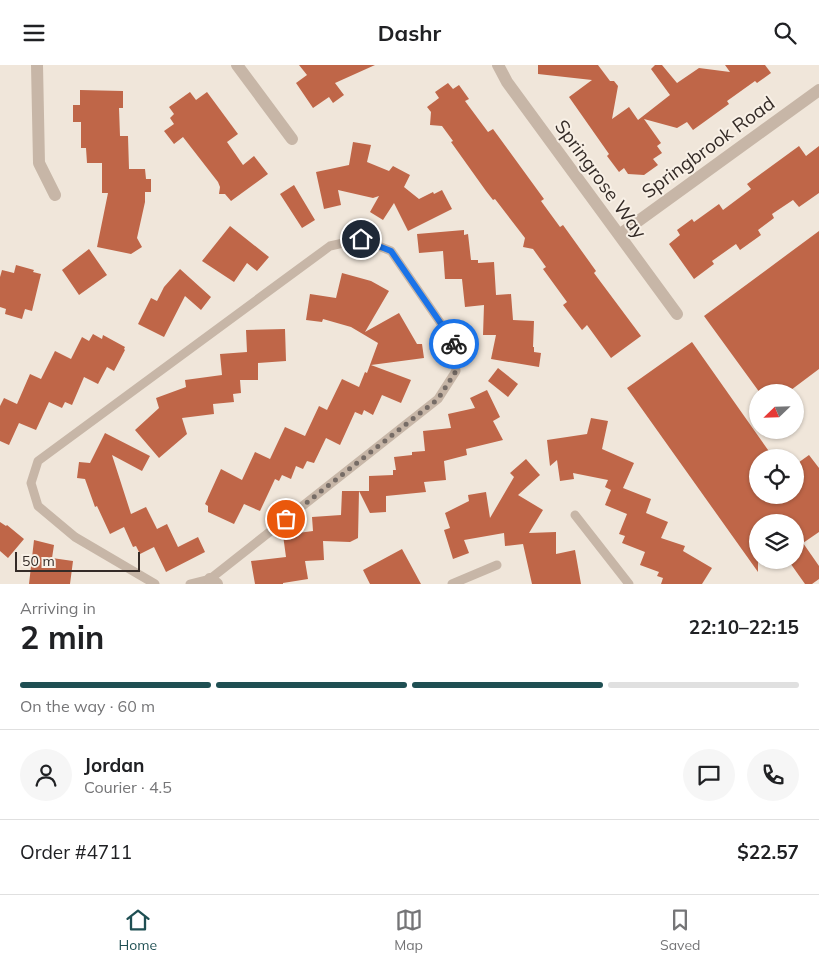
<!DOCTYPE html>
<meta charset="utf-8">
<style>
body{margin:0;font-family:Mulish,sans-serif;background:#f6f6f6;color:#202124;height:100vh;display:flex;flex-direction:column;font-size:19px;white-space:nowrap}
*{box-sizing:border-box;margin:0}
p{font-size:16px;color:#757577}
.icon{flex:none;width:28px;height:28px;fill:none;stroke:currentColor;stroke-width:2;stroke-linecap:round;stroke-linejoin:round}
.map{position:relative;height:519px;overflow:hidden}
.side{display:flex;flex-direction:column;background:#fff;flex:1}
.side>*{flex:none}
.needle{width:32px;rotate:247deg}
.fabs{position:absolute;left:749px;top:319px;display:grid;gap:10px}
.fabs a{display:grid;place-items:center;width:55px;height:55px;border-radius:50%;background:#fff;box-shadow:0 1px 4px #0004;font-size:25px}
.scale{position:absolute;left:15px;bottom:12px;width:125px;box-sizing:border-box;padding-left:5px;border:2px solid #342b27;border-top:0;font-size:14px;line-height:18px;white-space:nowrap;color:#342b27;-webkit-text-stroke:4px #f8f0e6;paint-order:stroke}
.pin{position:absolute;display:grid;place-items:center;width:42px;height:42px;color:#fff;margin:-21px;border:2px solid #fff;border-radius:50%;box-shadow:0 1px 5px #0007}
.courier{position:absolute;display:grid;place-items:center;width:50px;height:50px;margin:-25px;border:4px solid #1a73e8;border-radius:50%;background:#fff;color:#222;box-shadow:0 1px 6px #0007}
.overview em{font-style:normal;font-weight:700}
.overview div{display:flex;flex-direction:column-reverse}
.overview{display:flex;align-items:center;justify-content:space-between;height:85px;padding:0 20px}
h1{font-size:32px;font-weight:700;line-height:38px}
.bar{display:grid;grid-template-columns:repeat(4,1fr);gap:8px 5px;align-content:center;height:60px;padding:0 20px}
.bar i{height:6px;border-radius:4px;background:#e0e0e0}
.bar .active{background:#1f4f53}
.bar p{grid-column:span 4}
.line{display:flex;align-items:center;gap:12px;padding:0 20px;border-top:1px solid #e0e0e0}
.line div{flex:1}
.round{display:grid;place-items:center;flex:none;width:52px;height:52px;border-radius:26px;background:#f6f6f6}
header{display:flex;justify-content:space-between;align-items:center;height:65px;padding:0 20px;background:#fff;font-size:22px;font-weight:700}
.menu{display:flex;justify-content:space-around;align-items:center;height:70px;border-top:1px solid #e0e0e0;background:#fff;font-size:14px;color:#757577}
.menu a{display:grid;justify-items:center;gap:2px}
.menu .active{color:#1f4f53}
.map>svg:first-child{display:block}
</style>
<header><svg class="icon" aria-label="menu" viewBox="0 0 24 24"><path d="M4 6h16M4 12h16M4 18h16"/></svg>Dashr<svg class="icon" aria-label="search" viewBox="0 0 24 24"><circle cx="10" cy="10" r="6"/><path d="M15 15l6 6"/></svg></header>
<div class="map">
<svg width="819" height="519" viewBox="0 0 819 519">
<rect width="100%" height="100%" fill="#f0e6da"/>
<path fill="#bf6648" d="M299 0H375L335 18 344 30 333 38 329 32 313 43 296 18 307 10Z
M538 0H598L610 16H614L618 21 612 54 629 42 638 55 670 30 651 4 655 0H662L677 18 699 3 730 7 725 0H765L771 8 757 18 755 16 727 36 729 39 693 65 687 57 677 63 644 54 661 78 657 81 662 88 653 94 658 100 644 110 628 109 624 103 619 107 607 91 609 89 569 32 592 15 538 9Z
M448 18 453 24 459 20 469 34 465 36 488 67 493 64 544 134 541 136 560 162 563 160 596 206 594 208 641 271 611 293 587 260 582 265 563 240 567 237 543 204 546 202 533 184 523 182 525 173 495 134 493 135 486 126 451 77 453 76 442 61 430 60 431 47 427 42 439 33 435 27Z
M80 25 123 26V43H119L120 71H128L129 104H145L146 114H151V127H145V137L137 173 142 182 131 189 97 182 108 128H102V98H87L86 83H81V57H73V40H80Z
M190 27 196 35 207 27 238 69 227 77 243 100 254 91 268 109 231 136 225 129H219L220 122 218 117 183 72 174 79 164 66 174 59 170 53 174 49 169 42Z
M353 77 371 80 367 97 389 106 393 101 410 110 404 122 419 134 433 127 434 129 442 125 452 144 408 166 394 138 383 155 370 147 379 131 373 133 338 125 341 140 324 144 316 107 349 100Z
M799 81 806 91 819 81V128L799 142 793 135 772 149 774 153 758 165 761 170 740 185 736 179 712 196 714 199 694 214 669 179 680 170 677 165 692 154 694 157 719 139 723 145 751 124 747 119Z
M294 120 315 155 302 163 280 129Z
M230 161 269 192 257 206 247 198 234 217 202 196Z
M464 165V170L468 169 471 195H478V198L494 197 496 230 511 229 513 255 534 256 533 282H534V287L541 288 539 302 491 294 496 270H483L484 240 465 242 462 214H445L443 186 419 188 417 169Z
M819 166V304L787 328H760L704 251Z
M89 184 107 210 79 230 62 205Z
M16 200 34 205 33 207 41 209 32 246 25 244 22 254 5 249 6 244 0 242V212L2 205 14 208Z
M180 204 211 232 201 245 185 231 164 272 138 259 151 233 157 236 164 222Z
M342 208 371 216 389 226 365 267 399 248 417 279H422L424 293 371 300 411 315 401 338 382 330 373 350 364 345 362 350 355 347 340 380 326 373 314 398 307 396 303 404 296 401 291 414 282 410 279 416 275 414 260 446 244 439 234 459 208 447V441L205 439 221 404 242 415 255 387 270 394 285 362 305 371 319 341 327 345 342 314 359 322 365 307 367 308 378 278 351 262 323 254 322 257 306 255 310 229 336 233Z
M285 264 286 296 258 298V315H240L241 328 233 329 234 337 213 339 214 349 182 353 187 369 159 393 135 365 159 343 156 333 186 322 185 315 222 310 220 289 247 287 246 265Z
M93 269 102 274 103 270 125 282 124 284 125 285 114 306 107 302 98 319 84 312 72 340 65 337 62 343 49 337 36 365 19 358 9 380 0 376V341L4 333 17 339 30 309 41 314 55 286 71 294 82 272 89 276Z
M692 277 773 392H758V430H795V400L809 390 819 403V467L803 478 819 501V514L812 519H805L788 495H795V458H758V507L627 323Z
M498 303 518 319 508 332 488 316Z
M487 325 500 352 493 356 503 375 466 384 467 390 444 396 446 415 424 417 426 427 386 431V447L370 448 359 426H369V411L393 410V405H396L394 392 412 390V387L425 386 423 366 451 363 448 349 475 343 470 333Z
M591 353 608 356 602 384 634 398 623 423 651 434 646 448 668 457 661 473 685 481 683 486 712 503 702 519H661L663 513 657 511 659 507 640 500 645 487 622 478 625 471 619 469 627 449 605 440 611 425 605 422 608 415 573 408 574 414 560 416 557 395 550 401 547 375 587 369Z
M105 368 150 391 142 406 112 390 131 449 146 442 157 464 167 459 178 482 198 472 205 487 166 507 154 482 140 489 136 481 133 482 124 462 110 469 97 441 95 442 85 414 77 413 79 397 90 398Z
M526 394 540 410 518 430 543 445 529 468 556 467V489L575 485 581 519H532L523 479 505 481 504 468 464 475 469 488 453 494 444 465 450 463 445 448 469 436 468 430 486 427 490 453 514 412 510 408Z
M342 426H359L358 473 350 477 323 476 324 495 305 496 308 514 283 518V519H255L251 496 286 492 283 470 313 466 312 452 341 450Z
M0 457 6 461 7 460 24 474 8 493 0 486Z
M34 475 54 480 52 493 73 496 70 519H29Z
M402 484 421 519H370L363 505Z"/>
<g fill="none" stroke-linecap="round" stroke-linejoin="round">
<path stroke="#c7b6a7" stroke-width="9" d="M575 450 629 519
M155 519 75 472 38 441 31 418 38 396 330 181 361 174 391 186 453 276 456 306 438 334 210 514 190 519
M452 519 497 500"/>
<path stroke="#c7b6a7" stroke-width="12" d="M37 0 39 98 55 130
M237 0 292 74
M498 0 507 17 677 249
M619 170 819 25
M210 514 217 519"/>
</g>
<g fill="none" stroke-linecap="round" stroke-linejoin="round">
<path stroke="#766c66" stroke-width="5" stroke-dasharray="0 9" d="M286 454 438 334 456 306 454 279"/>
<path stroke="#1a73e8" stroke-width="6" d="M361 174 391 186 453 276 454 279"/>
</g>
<g text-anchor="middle" stroke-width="4" stroke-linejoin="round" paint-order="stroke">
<g font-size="19" fill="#342b27" stroke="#f8f0e6">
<text transform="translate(708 82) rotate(-36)" y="7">Springbrook Road</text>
<text transform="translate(601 114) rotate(54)" y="7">Springrose Way</text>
</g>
</g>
</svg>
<div class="fabs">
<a><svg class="needle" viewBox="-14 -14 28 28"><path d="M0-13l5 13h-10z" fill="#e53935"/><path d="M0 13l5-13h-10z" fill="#757577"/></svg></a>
<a><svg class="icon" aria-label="locate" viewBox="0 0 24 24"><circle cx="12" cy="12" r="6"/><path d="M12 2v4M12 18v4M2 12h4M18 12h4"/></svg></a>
<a><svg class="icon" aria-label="layers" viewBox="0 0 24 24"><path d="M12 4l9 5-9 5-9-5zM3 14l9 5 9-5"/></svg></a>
</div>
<div class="scale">50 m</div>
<div class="pin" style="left:286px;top:454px;background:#ea580c"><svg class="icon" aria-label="bag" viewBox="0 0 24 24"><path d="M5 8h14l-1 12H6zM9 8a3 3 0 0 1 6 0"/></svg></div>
<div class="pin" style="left:361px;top:174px;background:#1f2937"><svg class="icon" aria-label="home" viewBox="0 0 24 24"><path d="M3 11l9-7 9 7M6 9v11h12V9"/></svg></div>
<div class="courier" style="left:454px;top:279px"><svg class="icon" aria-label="bike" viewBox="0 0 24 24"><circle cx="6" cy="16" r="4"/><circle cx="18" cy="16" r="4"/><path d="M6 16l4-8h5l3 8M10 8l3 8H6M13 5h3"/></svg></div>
</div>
<section class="side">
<div class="overview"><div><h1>2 min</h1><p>Arriving in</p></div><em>22:10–22:15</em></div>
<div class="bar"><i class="active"></i><i class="active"></i><i class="active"></i><i></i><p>On the way · 60 m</p></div>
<div class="line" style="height:90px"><a class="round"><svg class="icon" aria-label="person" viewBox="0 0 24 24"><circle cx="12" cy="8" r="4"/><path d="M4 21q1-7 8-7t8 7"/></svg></a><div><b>Jordan</b><p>Courier · 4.5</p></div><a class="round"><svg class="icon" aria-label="chat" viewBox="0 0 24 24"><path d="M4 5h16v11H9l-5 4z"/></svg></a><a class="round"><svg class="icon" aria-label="phone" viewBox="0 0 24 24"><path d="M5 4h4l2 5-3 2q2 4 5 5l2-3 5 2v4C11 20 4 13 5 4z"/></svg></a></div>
<div class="line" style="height:65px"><div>Order #4711</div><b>$22.57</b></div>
</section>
<nav class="menu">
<a class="active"><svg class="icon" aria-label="home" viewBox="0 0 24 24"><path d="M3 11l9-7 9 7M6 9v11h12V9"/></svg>Home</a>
<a><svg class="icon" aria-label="map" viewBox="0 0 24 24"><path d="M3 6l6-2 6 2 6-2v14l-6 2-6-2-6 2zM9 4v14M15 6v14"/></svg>Map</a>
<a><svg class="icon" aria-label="saved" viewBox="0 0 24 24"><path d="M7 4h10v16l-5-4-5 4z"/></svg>Saved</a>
</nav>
